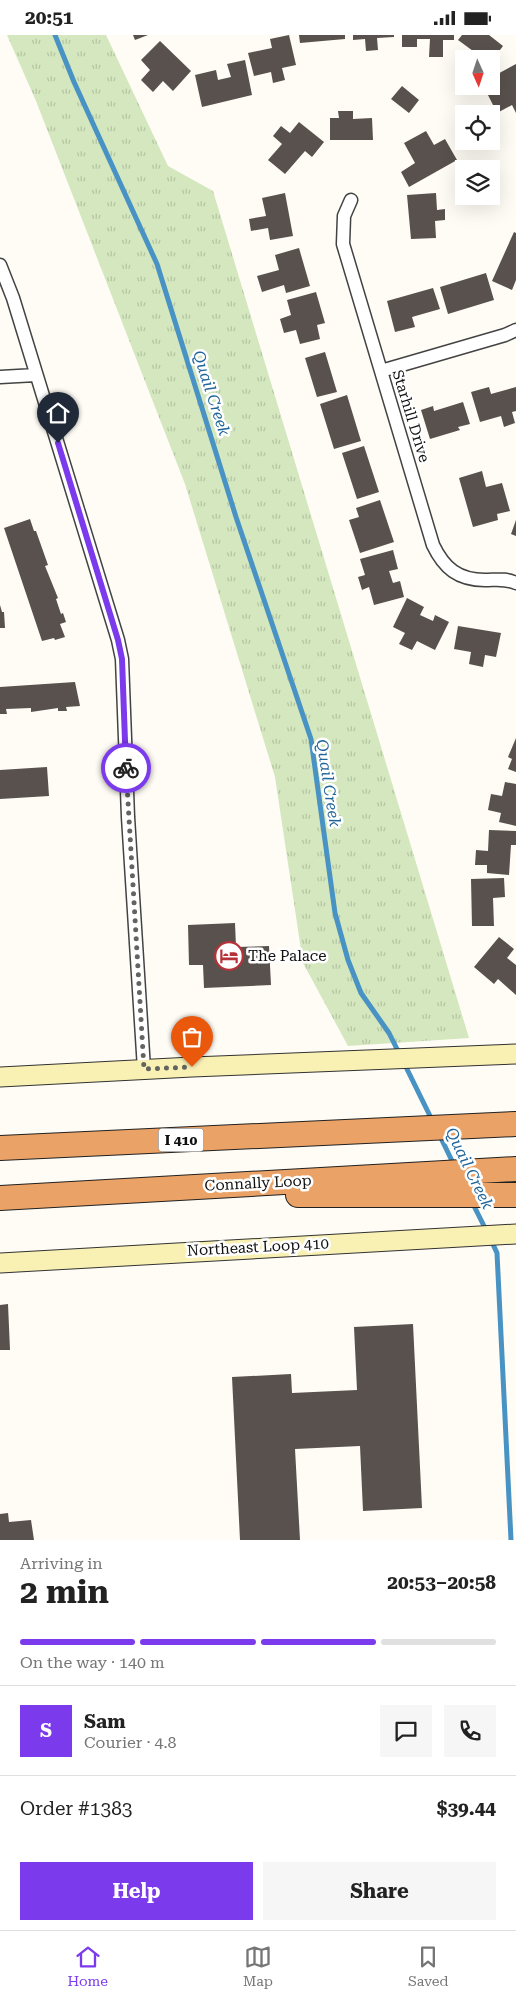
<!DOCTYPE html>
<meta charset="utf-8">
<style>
body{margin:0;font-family:"Roboto Serif",serif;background:#f6f6f6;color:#222;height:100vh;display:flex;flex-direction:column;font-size:19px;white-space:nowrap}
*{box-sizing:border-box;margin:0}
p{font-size:16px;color:#767676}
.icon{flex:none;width:28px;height:28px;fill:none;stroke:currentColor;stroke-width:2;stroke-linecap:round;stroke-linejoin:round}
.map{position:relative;height:1505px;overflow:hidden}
.panel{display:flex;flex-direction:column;background:#fff;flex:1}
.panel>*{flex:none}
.needle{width:32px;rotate:177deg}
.buttons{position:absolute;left:455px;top:15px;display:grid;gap:10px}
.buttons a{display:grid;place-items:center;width:45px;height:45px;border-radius:0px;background:#fff;box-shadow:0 5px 20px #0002;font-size:25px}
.pin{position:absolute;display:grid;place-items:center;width:42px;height:42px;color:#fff;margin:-51px -21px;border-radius:50% 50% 50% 0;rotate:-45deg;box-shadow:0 0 5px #0007}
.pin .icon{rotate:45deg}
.courier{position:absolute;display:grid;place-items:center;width:50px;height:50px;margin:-25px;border:4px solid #7c3aed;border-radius:50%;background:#fff;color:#222;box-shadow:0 1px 6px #0007}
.summary em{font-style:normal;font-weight:700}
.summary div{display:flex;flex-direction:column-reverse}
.summary{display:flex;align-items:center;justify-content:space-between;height:85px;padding:0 20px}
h1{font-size:32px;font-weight:700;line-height:38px}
.bar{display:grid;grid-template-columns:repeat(4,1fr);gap:8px 5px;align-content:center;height:60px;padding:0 20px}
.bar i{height:6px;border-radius:4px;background:#e0e0e0}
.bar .current{background:#7c3aed}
.bar p{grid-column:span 4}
.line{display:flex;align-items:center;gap:12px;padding:0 20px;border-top:1px solid #e0e0e0}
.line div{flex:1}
.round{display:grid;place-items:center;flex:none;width:52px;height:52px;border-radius:0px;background:#f6f6f6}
.button{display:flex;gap:10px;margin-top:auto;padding:10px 20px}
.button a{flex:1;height:58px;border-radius:0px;background:#7c3aed;color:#fff;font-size:20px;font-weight:700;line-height:58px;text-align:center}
.button a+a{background:#f6f6f6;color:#222}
.status{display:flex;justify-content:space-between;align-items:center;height:35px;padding:0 25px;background:#fff;direction:ltr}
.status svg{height:14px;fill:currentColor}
.tab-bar{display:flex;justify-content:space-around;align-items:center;height:70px;border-top:1px solid #e0e0e0;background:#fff;font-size:14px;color:#767676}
.tab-bar a{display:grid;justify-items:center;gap:2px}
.tab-bar .current{color:#7c3aed}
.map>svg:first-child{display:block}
</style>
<div class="status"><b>20:51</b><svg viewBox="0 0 49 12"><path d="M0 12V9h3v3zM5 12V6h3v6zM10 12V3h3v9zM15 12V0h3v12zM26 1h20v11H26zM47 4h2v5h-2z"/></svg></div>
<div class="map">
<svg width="516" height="1505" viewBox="0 0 516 1505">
<defs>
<pattern id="grass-tufts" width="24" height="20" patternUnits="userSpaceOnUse" patternTransform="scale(1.25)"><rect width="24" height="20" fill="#d4e7bf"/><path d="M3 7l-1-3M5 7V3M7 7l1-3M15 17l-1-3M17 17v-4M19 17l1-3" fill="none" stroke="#b5c5a3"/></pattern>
</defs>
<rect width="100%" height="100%" fill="#fefcf4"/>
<path fill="url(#grass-tufts)" d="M7 0H106L168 131 213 156 469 1003 348 1011 303 928 275 742 185 449 36 66Z"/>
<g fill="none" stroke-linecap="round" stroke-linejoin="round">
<path stroke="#4893c4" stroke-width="5" d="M55 0 74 47 157 229 236 482 311 704 335 878 348 925 361 958 389 998 400 1020
M404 1028 433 1087
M439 1099 454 1130
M472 1167 487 1197
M491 1205 497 1218 511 1505"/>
</g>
<path fill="#58514d" d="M133 0H148L135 5Z
M289 0 296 30 282 33 285 45 273 48 271 37 254 41 248 18 272 13 270 4Z
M299 0H345V4L300 8Z
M353 0H394V2L377 3 378 15 366 16 365 4 353 5Z
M402 0H454V5H443V22H429L430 4H417V12H402Z
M462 0H489L503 11 491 27V24H484L458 5Z
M160 6 191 36 173 56 163 46 153 57 141 45 150 35 141 25Z
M245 25 252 60 202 72 195 40 216 35 218 45 231 42 227 29Z
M516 29V78L512 70 497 78 488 60 498 54 492 42Z
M402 51 419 65 409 78 391 64Z
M338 76H353V84L372 83 373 105H330V83H339Z
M299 87 324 107 312 122 305 116 285 139 268 125 282 109 273 101 281 91 290 98Z
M426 96 434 110 445 104 457 125 409 152 401 137 415 128 404 108Z
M285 158 293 201 270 205 268 193 251 196 249 184 266 181 262 163Z
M436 158 437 175 445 174V185L435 186 436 203 411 204 407 160Z
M514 197 516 198V245L512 255 492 246Z
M299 213 310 251 286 258 284 250 262 257 257 241 279 235 275 220Z
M486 238 494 265 448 279 440 252Z
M433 253 440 274 412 282 415 292 395 297 387 266Z
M316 257 325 288 317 290 320 304 300 309 296 295 284 298 280 284 291 280 287 265Z
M325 317 337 357 317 362 305 323Z
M489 352 491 359 516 352V376L512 377 515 388 504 392 501 381 480 387 471 357Z
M347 360 361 406 334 414 320 369Z
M463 367 470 389 458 392 460 395 430 404 421 375 433 371 434 376Z
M364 411 379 457 357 464 342 418Z
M482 436 486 452 502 448 510 476 497 479 498 485 473 492 459 443Z
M380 465 394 507 360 518 349 485 359 482 356 473Z
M30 484 34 496H36L48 530 45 531 58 563 56 564 61 579 63 578 66 587 60 589 65 602 55 605 54 603 42 606 4 493Z
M516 485V501L511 499Z
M393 515 398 534 389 536 393 548 400 546 404 562 374 570 369 552 362 555 358 542 365 540 360 524Z
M407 563 424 572 420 580 433 586 435 580 449 587 435 615 417 606 412 615 399 609 405 598 393 592Z
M0 570 2 577H4L5 593H0Z
M458 591 501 598 496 622 485 620 483 632 469 629 471 617 454 614Z
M75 647 80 671 66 672 67 676H58V673L31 677V673L6 674 7 679H0V652Z
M516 703V737L508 734 512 724 508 722Z
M47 732 49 761 0 764V735Z
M505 747 516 749V791L499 787 501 778 488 775 491 759 502 761Z
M489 795 516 796V810H511L509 840 487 838V830H475L476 815 488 816Z
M504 843 505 862 493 863 494 891H472L471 844Z
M235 888 236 912 269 911 271 950 204 953 203 930H189L188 890Z
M499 902 514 914 507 923 516 930V960L498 944 494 949 474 932Z
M8 1269 10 1315H0V1270Z
M413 1289 422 1473 363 1476 360 1411 295 1414 300 1505H240L232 1342 291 1339 292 1358 357 1355 354 1292Z
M8 1478 9 1487 31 1485 34 1505H0V1479Z"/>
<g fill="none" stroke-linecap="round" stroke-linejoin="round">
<defs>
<path id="minor" d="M351 165 344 181 343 209 433 510C444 533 458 545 485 545 496 545 505 543 516 548
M0 230 13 263 118 605 122 624 128 782 144 1034
M381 336 505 300 516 295
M0 342 36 340"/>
<path id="secondary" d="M0 1042 192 1032 516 1019
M0 1228 516 1199"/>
<path id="motorway" d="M0 1113 516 1089
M298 1160H516
M0 1163 516 1134"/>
</defs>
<use href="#minor" stroke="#434343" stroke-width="15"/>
<use href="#secondary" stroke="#323232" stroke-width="21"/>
<use href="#motorway" stroke="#212121" stroke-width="26"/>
<use href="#minor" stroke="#fff" stroke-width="12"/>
<use href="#secondary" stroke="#f9f1b4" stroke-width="19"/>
<use href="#motorway" stroke="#eaa266" stroke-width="24"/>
</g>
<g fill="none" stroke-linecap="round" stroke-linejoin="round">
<path stroke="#636360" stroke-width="5" stroke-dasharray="0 9" d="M126 733 144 1034 192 1032"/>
<path stroke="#7c3aed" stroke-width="6" d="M58 408 118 605 122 624 126 733"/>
</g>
<defs>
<symbol id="hotel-ring" viewBox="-11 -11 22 22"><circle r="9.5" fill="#fff" stroke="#b73138" stroke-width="1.5"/><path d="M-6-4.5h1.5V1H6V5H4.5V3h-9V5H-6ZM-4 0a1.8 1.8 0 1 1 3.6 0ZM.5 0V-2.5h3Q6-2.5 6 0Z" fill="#b73138"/></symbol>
</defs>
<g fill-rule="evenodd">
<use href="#hotel-ring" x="213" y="905" width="32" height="32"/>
</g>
<g text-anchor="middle" stroke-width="5" stroke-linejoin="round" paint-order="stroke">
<rect fill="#fff" stroke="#585858" stroke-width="1" x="158.5" y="1093.5" width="45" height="23" rx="4"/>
<g font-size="14" font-weight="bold" fill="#101010">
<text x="181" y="1110">I 410</text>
</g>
<g font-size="15" fill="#101010" stroke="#fff">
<text transform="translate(411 381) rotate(73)" y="5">Starhill Drive</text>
<text transform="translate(258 1148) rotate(-3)" y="5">Connally Loop</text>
<text transform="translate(258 1212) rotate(-3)" y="5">Northeast Loop 410</text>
</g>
<g font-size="15" fill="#101010" stroke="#fff" text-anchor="start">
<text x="248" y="926">The Palace</text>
</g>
<g font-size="16" font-style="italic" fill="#21669a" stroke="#fff">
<text transform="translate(212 358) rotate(72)" y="6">Quail Creek</text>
<text transform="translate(329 748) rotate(81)" y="6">Quail Creek</text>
<text transform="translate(470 1133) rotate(64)" y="6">Quail Creek</text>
</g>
</g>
</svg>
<div class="buttons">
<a><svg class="needle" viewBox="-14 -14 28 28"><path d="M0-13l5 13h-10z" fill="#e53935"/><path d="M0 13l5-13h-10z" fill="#767676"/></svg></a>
<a><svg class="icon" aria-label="locate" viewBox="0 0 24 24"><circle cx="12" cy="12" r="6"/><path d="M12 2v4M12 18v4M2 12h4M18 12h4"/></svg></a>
<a><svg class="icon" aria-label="layers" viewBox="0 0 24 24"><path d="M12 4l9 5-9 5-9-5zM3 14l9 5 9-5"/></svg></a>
</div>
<div class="pin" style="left:192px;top:1032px;background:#ea580c"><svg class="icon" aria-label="bag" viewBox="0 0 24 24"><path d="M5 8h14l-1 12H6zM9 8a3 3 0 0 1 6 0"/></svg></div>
<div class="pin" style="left:58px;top:408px;background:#1f2937"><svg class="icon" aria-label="home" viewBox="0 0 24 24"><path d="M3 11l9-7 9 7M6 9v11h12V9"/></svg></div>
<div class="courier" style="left:126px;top:733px"><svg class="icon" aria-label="bike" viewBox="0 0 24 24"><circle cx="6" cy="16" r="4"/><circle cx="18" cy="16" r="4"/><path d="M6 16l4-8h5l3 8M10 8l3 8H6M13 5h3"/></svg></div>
</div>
<section class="panel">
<div class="summary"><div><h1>2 min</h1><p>Arriving in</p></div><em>20:53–20:58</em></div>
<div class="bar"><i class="current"></i><i class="current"></i><i class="current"></i><i></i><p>On the way · 140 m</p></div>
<div class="line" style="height:90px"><b class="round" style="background:#7c3aed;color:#fff">S</b><div><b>Sam</b><p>Courier · 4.8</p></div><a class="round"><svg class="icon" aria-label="chat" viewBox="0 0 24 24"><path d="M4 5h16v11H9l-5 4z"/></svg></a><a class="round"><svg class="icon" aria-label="phone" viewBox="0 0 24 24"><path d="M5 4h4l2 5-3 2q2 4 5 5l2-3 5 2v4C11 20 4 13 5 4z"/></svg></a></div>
<div class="line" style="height:65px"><div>Order #1383</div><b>$39.44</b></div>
<div class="button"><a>Help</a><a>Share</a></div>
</section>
<nav class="tab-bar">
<a class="current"><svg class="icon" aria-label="home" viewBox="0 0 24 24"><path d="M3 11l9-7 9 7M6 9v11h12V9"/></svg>Home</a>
<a><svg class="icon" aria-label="map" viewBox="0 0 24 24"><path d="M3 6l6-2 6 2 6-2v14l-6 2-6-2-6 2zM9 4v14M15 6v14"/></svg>Map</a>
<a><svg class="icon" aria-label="saved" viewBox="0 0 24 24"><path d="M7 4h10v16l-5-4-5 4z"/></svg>Saved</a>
</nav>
